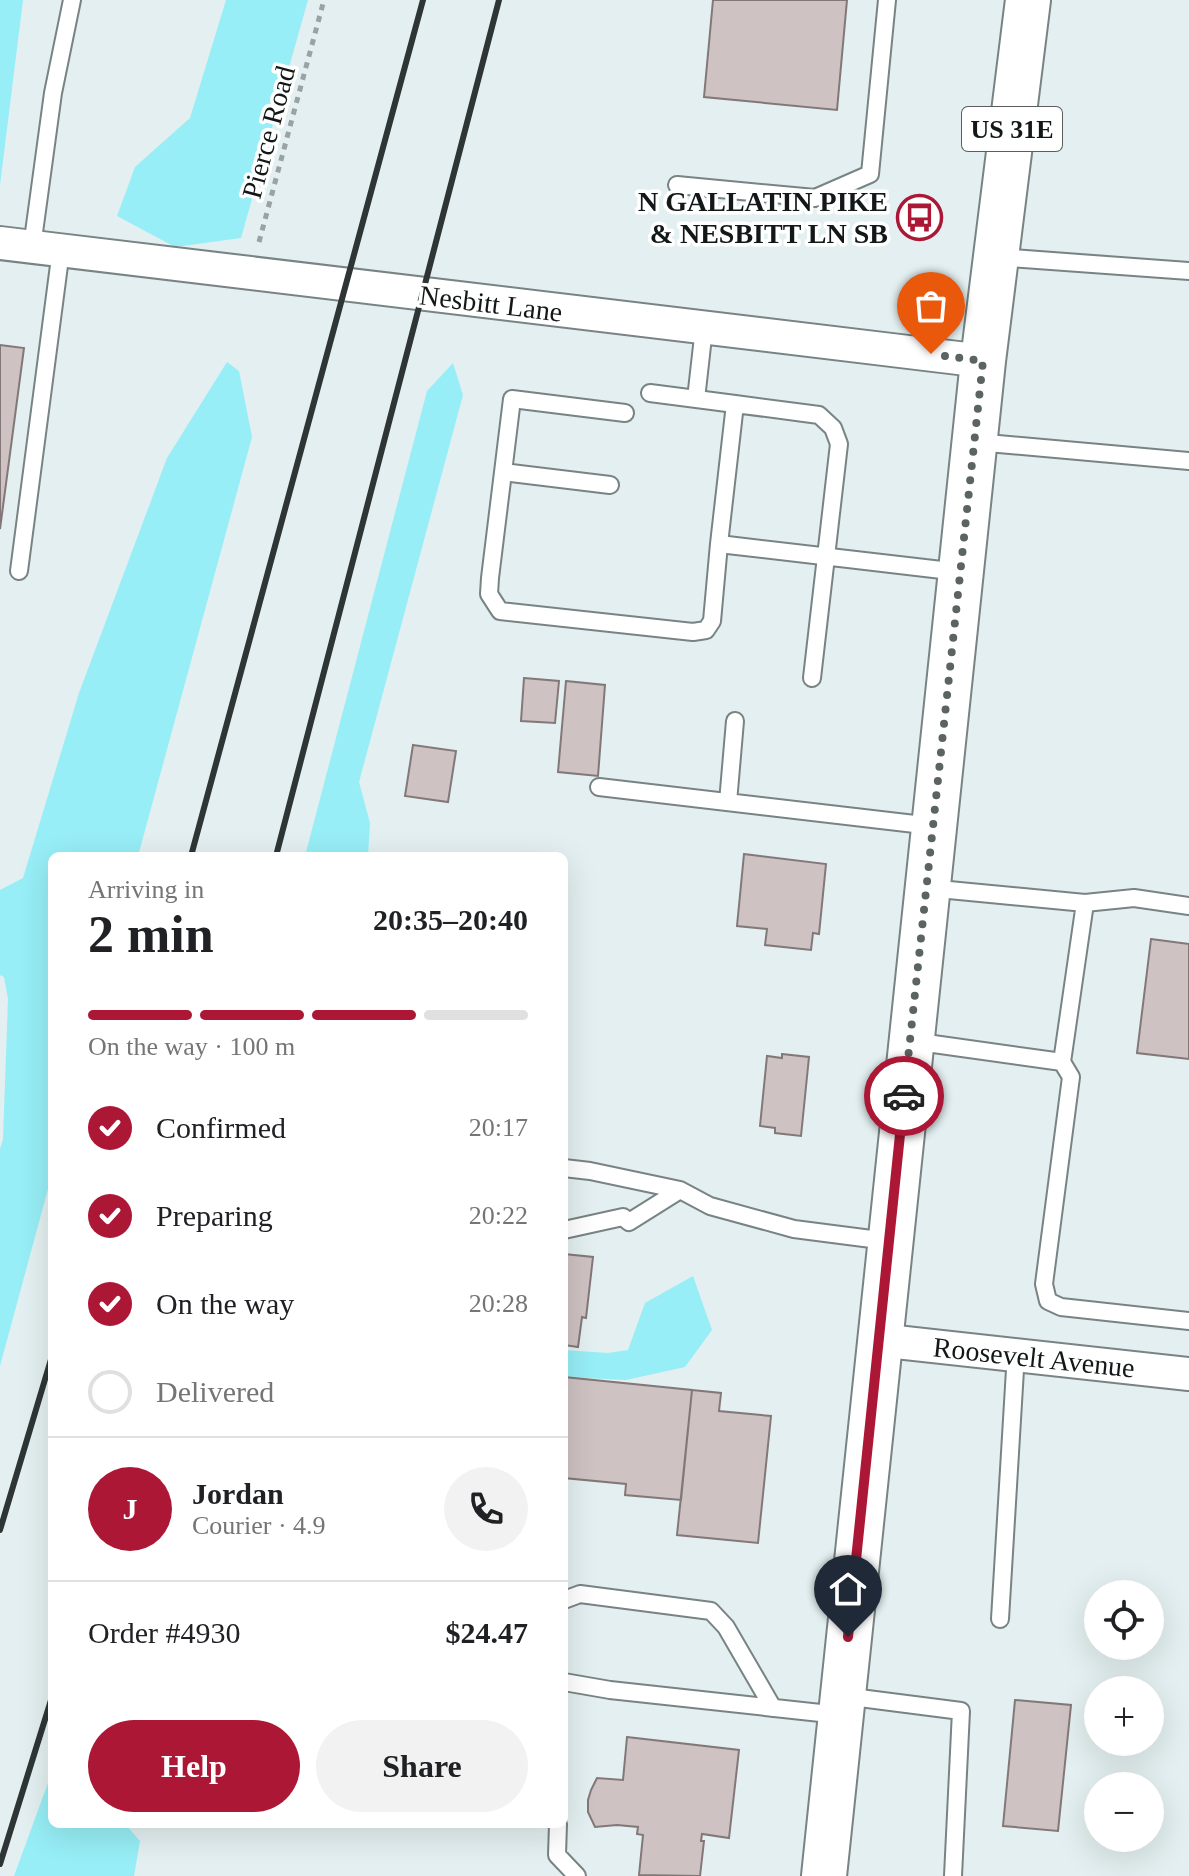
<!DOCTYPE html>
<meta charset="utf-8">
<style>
body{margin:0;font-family:"Times New Roman",serif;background:#f2f2f2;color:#202124;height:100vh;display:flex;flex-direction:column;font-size:30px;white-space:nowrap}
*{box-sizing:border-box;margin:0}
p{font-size:26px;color:#757577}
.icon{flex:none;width:44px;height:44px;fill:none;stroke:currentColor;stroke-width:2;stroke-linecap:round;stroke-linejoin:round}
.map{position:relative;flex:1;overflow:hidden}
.drawer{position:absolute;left:48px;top:852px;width:520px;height:976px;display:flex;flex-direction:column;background:#fff;border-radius:12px;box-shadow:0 8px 32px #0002}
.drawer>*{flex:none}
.fabs{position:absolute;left:1084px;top:1580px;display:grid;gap:16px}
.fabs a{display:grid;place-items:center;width:80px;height:80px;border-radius:50%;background:#fff;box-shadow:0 8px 32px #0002;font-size:40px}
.pin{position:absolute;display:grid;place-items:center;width:68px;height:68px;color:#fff;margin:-82px -34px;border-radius:50% 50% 50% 0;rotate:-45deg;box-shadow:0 0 8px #0007}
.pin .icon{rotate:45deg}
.courier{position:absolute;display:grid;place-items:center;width:80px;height:80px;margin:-40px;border:6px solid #ac1735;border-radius:50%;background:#fff;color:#222;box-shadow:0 2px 10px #0007}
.headline em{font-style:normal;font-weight:800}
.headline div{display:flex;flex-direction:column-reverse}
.headline{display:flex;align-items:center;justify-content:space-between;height:136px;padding:0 40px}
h1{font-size:52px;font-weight:800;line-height:60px}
.bar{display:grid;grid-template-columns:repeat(4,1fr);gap:12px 8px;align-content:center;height:96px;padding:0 40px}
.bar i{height:10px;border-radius:6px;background:#e0e0e0}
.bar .current{background:#ac1735}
.bar p{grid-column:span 4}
.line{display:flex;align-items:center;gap:20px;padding:0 40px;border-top:2px solid #e0e0e0}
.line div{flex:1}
.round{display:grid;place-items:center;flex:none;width:84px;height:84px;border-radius:42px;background:#f2f2f2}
ol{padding:0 40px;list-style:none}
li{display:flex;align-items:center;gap:24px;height:88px}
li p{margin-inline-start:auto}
li .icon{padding:8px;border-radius:50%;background:#ac1735;color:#fff;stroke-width:4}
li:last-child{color:#757577}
li i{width:44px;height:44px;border:4px solid #e0e0e0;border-radius:50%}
.cta{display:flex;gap:16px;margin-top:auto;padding:16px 40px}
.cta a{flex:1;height:92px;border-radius:48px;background:#ac1735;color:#fff;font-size:32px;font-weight:800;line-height:92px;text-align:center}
.cta a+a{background:#f2f2f2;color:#202124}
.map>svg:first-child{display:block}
</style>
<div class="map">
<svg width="1189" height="1876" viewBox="0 0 1189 1876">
<rect width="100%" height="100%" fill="#e3eff0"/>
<path fill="#97eef6" d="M0 0H23L0 185Z
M226 0H308L241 238 175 247 117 216 135 167 190 118Z
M227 362 239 371 252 437 138 856H52V1174L0 1366V1149L3 1139 8 999 4 977 0 975V890L23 878 79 693 167 458Z
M453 363 463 395 359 782 370 823 368 856H305L427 391Z
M693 1276 712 1330 685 1367 626 1380 564 1377V1350L608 1353 628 1350 645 1303Z
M52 1772V1824H125L140 1841 134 1876H14Z"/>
<path fill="#cec2c2" stroke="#837878" stroke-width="2" d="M713 0H847L837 110 704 97Z
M0 345 24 348 0 529Z
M524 678 559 681 555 723 521 721Z
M566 681 605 685 598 776 558 772Z
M413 745 456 751 448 802 405 796Z
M744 854 826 864 819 934 813 933 811 950 765 945 767 929 737 926Z
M1151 939 1189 944V1059L1137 1053Z
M782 1054 809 1057 801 1136 775 1133V1128L760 1126 767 1056 782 1058Z
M564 1254 593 1257 586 1318 582 1317 578 1347 564 1345Z
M564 1377 692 1390 681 1500 625 1495 626 1484 564 1478Z
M692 1390 721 1393 719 1411 771 1416 758 1543 677 1535Z
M1015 1700 1071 1705 1058 1831 1003 1826Z
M627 1737 739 1750 729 1838 702 1834 701 1841H704L700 1876 639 1875 643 1835 637 1834 638 1827 617 1825 595 1827 588 1812V1800L591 1790 597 1778 623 1780Z"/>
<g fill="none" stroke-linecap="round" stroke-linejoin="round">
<defs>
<path id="lane" d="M677 185 815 198 870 174 887 0
M32 247 53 93 72 0
M997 257 1189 271
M650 393 735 404 719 544 959 572
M696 399 704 328
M735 404 819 415 833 428 839 444 812 678
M625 413 512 399 490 578 489 594 500 611 693 632 706 630 712 621 719 544
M976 442 1189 461
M503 472 610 485
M19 571 61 250
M599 787 932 826
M728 802 735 721
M928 888 1085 903 1134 898 1189 906
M912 1041 1062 1062 1071 1077 1044 1284 1048 1301 1061 1307 1189 1321
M1062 1062 1085 903
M564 1168 590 1171 680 1190 710 1206 794 1229 887 1241
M564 1230 623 1217 629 1222 680 1190
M564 1600 580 1594 711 1611 726 1627 773 1708
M1000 1619 1016 1353
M564 1682 610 1690 839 1715
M844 1696 961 1711 953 1876
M558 1824 557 1855 577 1876"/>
<path id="street" d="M0 243 983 361
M878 1340 1189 1374"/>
<path id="primary" d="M824 1876 983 361 1028 0"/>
</defs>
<use href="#lane" stroke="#788384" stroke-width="20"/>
<use href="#street" stroke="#788384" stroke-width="36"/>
<use href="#primary" stroke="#788384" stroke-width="48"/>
<path stroke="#99a3a4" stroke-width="5" stroke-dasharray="6 6" stroke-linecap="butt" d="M259 242 324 0"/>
<use href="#lane" stroke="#fff" stroke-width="16"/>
<use href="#street" stroke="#fff" stroke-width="32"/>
<use href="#primary" stroke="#fff" stroke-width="44"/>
<path stroke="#2f3535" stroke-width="6" d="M191 856 423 0
M276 856 499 0
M0 1530 52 1356
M0 1864 52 1697"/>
</g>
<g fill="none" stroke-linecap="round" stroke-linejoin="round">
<path stroke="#5b6363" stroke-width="8" stroke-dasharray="0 14.4" d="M904 1096 983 361 931 354"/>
<path stroke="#ac1735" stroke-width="10" d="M848 1637 904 1096"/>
</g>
<defs>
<symbol id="bus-ring" viewBox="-11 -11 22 22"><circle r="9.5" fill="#fff" stroke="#ac1735" stroke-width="1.5"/><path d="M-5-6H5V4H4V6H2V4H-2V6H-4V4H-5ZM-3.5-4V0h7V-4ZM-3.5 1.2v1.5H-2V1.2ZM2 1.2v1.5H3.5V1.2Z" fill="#ac1735"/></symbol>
</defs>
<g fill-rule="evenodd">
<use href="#bus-ring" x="894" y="192" width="51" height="51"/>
</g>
<g text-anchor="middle" stroke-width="7" stroke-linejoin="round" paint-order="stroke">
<rect fill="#fff" stroke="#595d5d" stroke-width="2" x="962" y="107" width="100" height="44" rx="6"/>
<g font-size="26" font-weight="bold" fill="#121717">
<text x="1012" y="138">US 31E</text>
</g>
<g font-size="28" fill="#121717" stroke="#fff">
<text transform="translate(268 132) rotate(-75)" y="10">Pierce Road</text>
<text transform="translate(491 303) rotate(7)" y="10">Nesbitt Lane</text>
<text transform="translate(1034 1357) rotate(6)" y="10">Roosevelt Avenue</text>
</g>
<g font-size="28" font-weight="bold" fill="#121717" stroke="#fff" text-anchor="end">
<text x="888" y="211">N GALLATIN PIKE<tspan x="888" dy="32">&amp; NESBITT LN SB</tspan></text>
</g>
</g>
</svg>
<div class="fabs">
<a><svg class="icon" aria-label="locate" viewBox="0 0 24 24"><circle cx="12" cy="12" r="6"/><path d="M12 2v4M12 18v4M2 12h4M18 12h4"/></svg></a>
<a>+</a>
<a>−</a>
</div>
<div class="pin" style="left:931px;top:354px;background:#ea580c"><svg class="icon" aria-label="bag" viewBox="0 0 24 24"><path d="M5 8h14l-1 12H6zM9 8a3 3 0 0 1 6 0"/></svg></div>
<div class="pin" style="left:848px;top:1637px;background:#1f2937"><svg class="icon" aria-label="home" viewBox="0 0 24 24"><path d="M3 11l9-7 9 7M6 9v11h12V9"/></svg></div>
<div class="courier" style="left:904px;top:1096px"><svg class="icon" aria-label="car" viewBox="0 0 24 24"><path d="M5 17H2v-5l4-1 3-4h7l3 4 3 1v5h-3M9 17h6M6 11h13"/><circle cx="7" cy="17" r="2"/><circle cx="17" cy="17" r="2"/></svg></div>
<section class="drawer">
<div class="headline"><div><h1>2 min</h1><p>Arriving in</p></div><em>20:35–20:40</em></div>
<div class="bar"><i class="current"></i><i class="current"></i><i class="current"></i><i></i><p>On the way · 100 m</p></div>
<ol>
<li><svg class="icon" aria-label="check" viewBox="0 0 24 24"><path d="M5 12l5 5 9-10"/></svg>Confirmed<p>20:17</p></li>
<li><svg class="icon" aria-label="check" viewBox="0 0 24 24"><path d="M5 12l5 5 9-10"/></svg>Preparing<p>20:22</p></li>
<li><svg class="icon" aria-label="check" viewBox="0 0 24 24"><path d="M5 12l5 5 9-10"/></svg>On the way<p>20:28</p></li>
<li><i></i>Delivered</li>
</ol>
<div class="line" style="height:144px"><b class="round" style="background:#ac1735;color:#fff">J</b><div><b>Jordan</b><p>Courier · 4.9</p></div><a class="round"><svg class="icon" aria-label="phone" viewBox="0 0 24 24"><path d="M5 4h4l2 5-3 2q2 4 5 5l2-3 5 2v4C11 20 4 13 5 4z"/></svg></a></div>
<div class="line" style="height:104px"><div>Order #4930</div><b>$24.47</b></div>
<div class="cta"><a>Help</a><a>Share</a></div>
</section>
</div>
